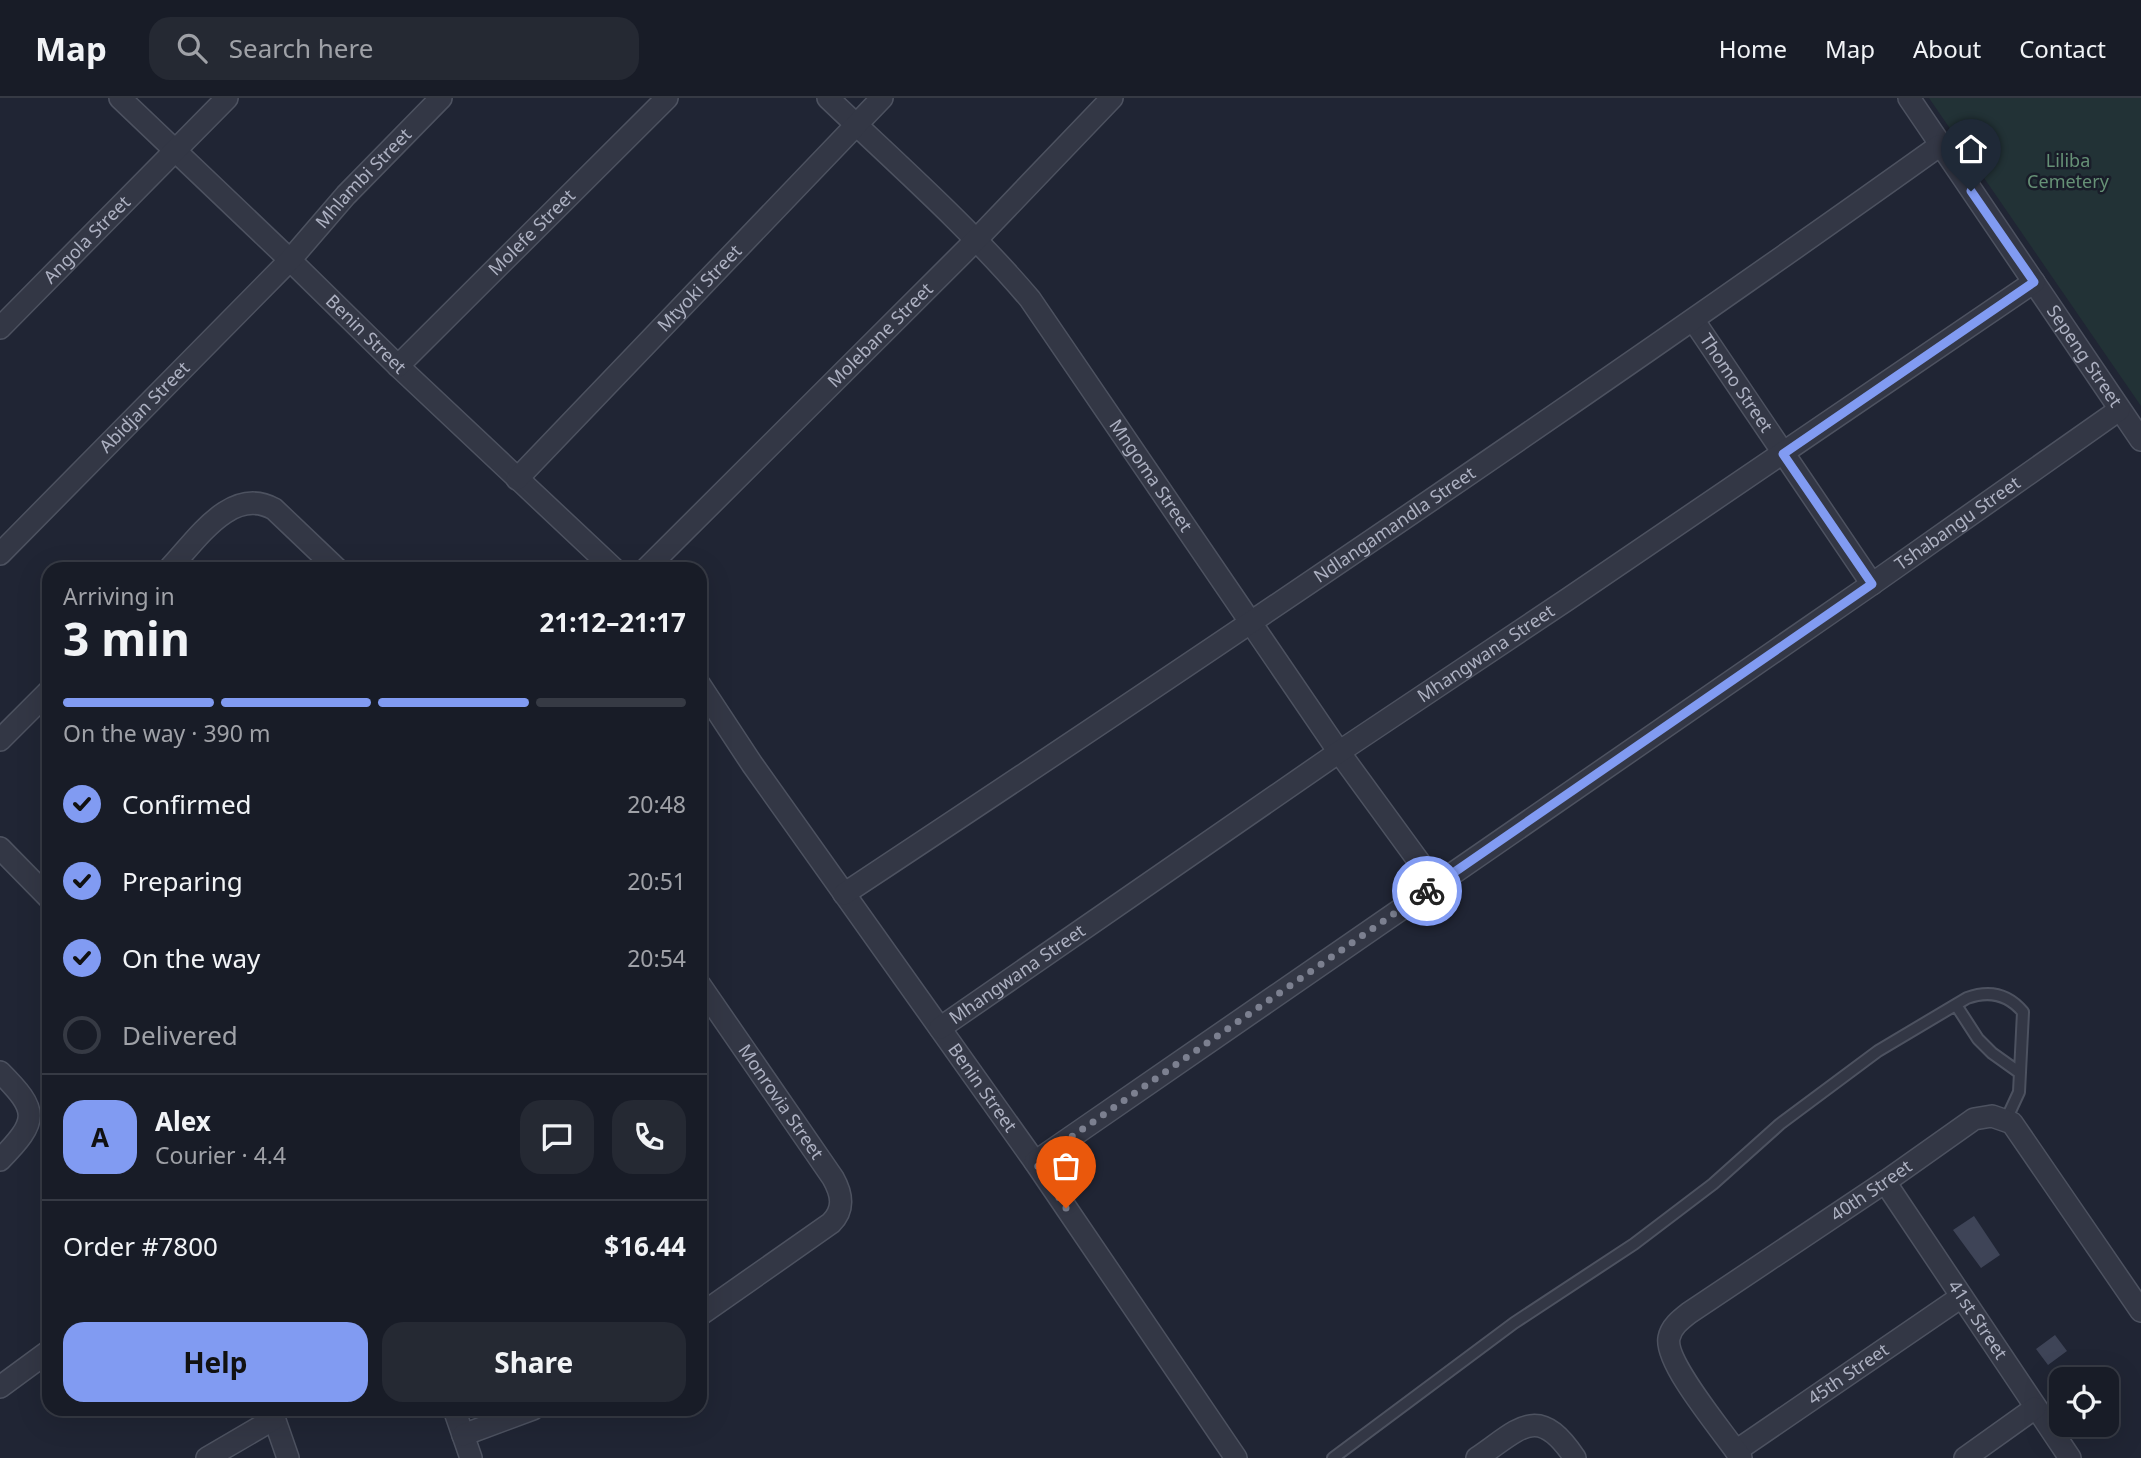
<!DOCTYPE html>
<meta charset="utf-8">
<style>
body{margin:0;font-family:"Noto Sans",sans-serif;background:#252933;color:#f1f3f6;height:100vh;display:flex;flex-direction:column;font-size:26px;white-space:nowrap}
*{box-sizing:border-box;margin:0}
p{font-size:23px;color:#9fa1a7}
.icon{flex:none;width:38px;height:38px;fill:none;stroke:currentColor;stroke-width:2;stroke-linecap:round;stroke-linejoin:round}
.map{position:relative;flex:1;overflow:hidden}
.panel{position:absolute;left:42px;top:464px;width:665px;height:854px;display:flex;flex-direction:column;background:#181c27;border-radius:21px;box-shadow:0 7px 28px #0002,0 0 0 2px #363a44}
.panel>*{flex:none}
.controls{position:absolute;left:2049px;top:1269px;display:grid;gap:14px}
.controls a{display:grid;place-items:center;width:70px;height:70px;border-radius:14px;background:#181c27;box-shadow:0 7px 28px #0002,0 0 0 2px #363a44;font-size:35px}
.pin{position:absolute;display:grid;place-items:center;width:60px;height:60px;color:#fff;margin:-72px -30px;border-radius:50% 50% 50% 0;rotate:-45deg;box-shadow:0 0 7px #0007}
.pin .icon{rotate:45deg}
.courier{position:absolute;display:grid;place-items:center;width:70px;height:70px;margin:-35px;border:5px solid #819bf2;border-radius:50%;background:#fff;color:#222;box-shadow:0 2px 9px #0007}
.headline em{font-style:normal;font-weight:700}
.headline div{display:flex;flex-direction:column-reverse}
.headline{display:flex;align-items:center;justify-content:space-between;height:119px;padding:0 21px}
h1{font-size:46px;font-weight:700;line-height:52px}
.bar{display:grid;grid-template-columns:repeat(4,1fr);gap:10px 7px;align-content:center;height:84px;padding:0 21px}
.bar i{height:9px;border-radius:5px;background:#363a44}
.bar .current{background:#819bf2}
.bar p{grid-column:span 4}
.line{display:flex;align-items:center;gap:18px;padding:0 21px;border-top:2px solid #363a44}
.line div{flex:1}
.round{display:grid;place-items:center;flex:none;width:74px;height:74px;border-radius:21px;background:#252933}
ol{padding:0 21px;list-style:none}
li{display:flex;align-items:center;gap:21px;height:77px}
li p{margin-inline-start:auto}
li .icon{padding:7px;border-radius:50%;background:#819bf2;color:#111;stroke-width:4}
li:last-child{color:#9fa1a7}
li i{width:38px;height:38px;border:4px solid #363a44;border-radius:50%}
.cta{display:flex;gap:14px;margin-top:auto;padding:14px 21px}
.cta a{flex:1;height:80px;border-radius:21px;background:#819bf2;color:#111;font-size:28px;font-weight:700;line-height:80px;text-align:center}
.cta a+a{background:#252933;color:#f1f3f6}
header{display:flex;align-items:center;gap:42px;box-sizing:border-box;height:98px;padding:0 35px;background:#181c27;border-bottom:2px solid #363a44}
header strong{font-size:33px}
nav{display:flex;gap:38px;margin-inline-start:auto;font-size:24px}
.search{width:490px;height:63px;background:#252933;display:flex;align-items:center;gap:18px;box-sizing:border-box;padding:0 24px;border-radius:21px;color:#9fa1a7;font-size:26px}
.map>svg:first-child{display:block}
</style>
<header>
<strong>Map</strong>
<div class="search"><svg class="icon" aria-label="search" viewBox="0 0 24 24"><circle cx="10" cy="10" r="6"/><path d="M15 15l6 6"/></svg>Search here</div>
<nav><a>Home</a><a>Map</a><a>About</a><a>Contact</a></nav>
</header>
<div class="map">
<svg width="2141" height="1360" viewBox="0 0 2141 1360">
<rect width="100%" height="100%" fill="#202534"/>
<path fill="#223236" d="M1929 0H2141V308Z"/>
<path fill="#3e4457" d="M1974 1118 2000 1157 1981 1170 1953 1132Z
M2055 1237 2067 1253 2048 1267 2036 1251Z"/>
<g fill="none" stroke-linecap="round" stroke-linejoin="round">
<defs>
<path id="service" d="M1956 907 1978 941 1992 955 2020 975
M1333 1360 1514 1225 1634 1146 1713 1086 1780 1026 1878 953 1967 900C1989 892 2008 896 2023 914L2019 994 2006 1022"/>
<g id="minor">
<path id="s1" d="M120 0 290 162 398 268 614 471"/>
<path id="s2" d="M828 0C896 65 969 129 1030 201L1339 654 1436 787"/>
<path id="s3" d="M1909 0 2141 342"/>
<path id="s4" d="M1694 223 1872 486"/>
<path id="s5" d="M0 230 227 0"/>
<path id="s6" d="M398 268 667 0"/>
<path id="s7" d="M517 381 882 0"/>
<path id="s8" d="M0 456 290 162 346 97 441 0"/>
<path d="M169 471C196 443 231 387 274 411L337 471"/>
<path id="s9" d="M646 471 975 143 1112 0"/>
<path id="s10" d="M700 587 752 666 1035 1064 1236 1360"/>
<path d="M0 642 49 593"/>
<path d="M0 750 49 800"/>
<path id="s11" d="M844 796C1213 552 1579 305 1939 48"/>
<path id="s12" d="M700 887 833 1080C842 1096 845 1111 831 1125L700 1217"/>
<path id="s13" d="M940 930 1339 654 1568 501 2034 184"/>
<path d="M0 974C39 1013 39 1022 0 1062"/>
<path id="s14" d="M1035 1064 1872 486 2119 312"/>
<path id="s15" d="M1885 1084 2070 1360"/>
<path d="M0 1289 49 1253"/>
<path d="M271 1311 288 1360"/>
<path d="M454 1311 471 1360"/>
<path d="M463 1337 533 1311"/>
<path id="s16" d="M1736 1353 1961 1199"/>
<path d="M207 1360 274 1321"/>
<path d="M1477 1360C1521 1330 1538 1305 1575 1360"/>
<path id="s17" d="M1741 1360C1725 1336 1664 1265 1669 1240 1671 1229 1680 1222 1689 1215L1885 1084 1974 1021 1992 1018 2012 1025 2141 1213"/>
<path d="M1965 1360 2035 1310"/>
</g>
</defs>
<use href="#service" stroke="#4d5260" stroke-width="14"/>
<use href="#minor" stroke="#4d5260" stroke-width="24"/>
<use href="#service" stroke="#333745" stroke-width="10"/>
<use href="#minor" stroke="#333745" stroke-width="21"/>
</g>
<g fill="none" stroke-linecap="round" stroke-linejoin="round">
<path stroke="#7c8090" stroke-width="7" stroke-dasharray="0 12.6" d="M1066 1110 1035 1064 1427 793"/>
<path stroke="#819bf2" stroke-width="9" d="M1427 793 1872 486 1783 356 2034 184 1971 93"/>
</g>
<g text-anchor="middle" stroke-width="5" stroke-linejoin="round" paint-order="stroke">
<g font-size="18" fill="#669176" stroke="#191d29">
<text x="2068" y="69">Liliba<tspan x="2068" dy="21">Cemetery</tspan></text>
</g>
<g font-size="18" fill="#adb1c2" stroke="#191d29">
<text dy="6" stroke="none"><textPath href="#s8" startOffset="523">Mhlambi Street</textPath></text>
<text dy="6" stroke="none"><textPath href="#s6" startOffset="189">Molefe Street</textPath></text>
<text dy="6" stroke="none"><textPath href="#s5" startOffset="124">Angola Street</textPath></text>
<text dy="6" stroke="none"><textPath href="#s7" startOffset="264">Mtyoki Street</textPath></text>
<text dy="6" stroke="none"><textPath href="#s1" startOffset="341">Benin Street</textPath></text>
<text dy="6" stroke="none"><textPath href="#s9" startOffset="331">Molebane Street</textPath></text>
<text dy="6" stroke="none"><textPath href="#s3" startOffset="312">Sepeng Street</textPath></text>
<text dy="6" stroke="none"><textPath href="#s4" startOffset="75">Thomo Street</textPath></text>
<text dy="6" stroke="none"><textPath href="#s8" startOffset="206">Abidjan Street</textPath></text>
<text dy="6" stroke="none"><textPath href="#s2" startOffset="499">Mngoma Street</textPath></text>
<text dy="6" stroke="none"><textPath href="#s14" startOffset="1122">Tshabangu Street</textPath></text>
<text dy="6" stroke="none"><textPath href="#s11" startOffset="663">Ndlangamandla Street</textPath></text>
<text dy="6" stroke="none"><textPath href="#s13" startOffset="662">Mhangwana Street</textPath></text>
<text dy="6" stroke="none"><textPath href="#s13" startOffset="94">Mhangwana Street</textPath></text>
<text dy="6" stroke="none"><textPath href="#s10" startOffset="492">Benin Street</textPath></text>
<text dy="6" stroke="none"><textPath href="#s12" startOffset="142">Monrovia Street</textPath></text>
<text dy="6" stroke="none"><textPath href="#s17" startOffset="394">40th Street</textPath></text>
<text dy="6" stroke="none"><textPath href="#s15" startOffset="166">41st Street</textPath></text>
<text dy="6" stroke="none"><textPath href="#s16" startOffset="136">45th Street</textPath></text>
</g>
</g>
</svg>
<div class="controls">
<a><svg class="icon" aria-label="locate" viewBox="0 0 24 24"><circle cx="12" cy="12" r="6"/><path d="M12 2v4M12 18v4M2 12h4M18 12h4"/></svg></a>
</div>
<div class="pin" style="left:1066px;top:1110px;background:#ea580c"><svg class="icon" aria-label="bag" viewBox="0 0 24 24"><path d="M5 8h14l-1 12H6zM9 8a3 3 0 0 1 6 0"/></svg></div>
<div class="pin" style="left:1971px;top:93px;background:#1f2937"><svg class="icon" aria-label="home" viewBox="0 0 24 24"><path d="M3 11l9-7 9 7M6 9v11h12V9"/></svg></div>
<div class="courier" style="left:1427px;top:793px"><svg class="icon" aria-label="bike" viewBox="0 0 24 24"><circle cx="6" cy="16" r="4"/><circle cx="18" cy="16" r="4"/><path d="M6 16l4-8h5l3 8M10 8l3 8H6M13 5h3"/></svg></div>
<section class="panel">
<div class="headline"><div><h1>3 min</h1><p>Arriving in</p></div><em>21:12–21:17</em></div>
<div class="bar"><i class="current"></i><i class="current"></i><i class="current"></i><i></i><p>On the way · 390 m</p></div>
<ol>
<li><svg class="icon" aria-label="check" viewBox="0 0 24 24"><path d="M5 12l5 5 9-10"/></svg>Confirmed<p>20:48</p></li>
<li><svg class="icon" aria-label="check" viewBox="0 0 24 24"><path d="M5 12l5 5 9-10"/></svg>Preparing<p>20:51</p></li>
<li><svg class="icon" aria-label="check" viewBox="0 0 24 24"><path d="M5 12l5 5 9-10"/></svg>On the way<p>20:54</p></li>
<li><i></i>Delivered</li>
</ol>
<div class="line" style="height:126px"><b class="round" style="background:#819bf2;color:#111">A</b><div><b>Alex</b><p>Courier · 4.4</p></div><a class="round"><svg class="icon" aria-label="chat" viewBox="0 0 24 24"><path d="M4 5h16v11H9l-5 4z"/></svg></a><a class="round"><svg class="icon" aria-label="phone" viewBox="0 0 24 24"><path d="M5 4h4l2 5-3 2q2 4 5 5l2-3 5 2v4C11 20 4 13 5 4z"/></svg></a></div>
<div class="line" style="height:91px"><div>Order #7800</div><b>$16.44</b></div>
<div class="cta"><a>Help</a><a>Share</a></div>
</section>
</div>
